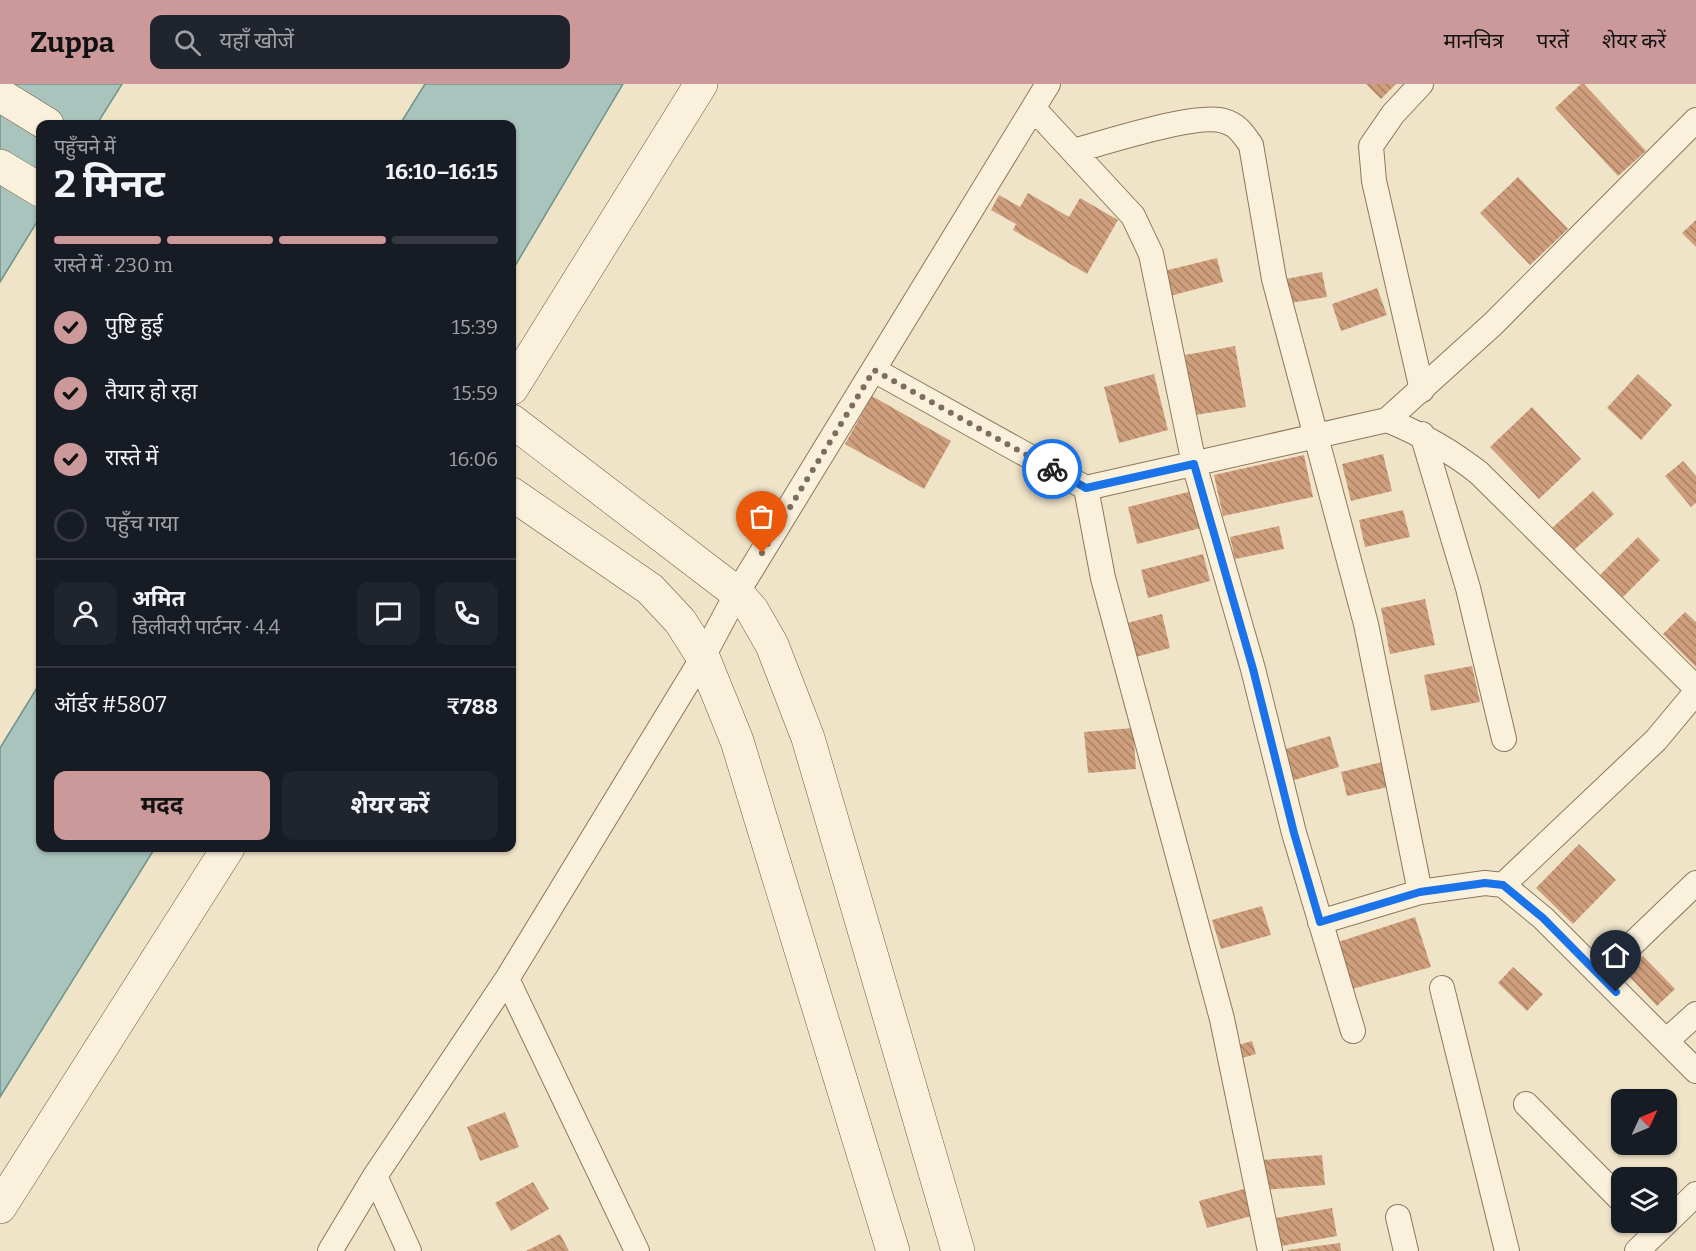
<!DOCTYPE html>
<html lang="hi">
<meta charset="utf-8">
<style>
body{margin:0;font-family:Bitter,"Noto Sans Devanagari",serif;background:#20242c;color:#f1f3f6;height:100vh;display:flex;flex-direction:column;font-size:22px;white-space:nowrap}
*{box-sizing:border-box;margin:0}
p{font-size:20px;color:#9ea1a6}
.icon{flex:none;width:33px;height:33px;fill:none;stroke:currentColor;stroke-width:2;stroke-linecap:round;stroke-linejoin:round}
.map{position:relative;flex:1;overflow:hidden}
.side{position:absolute;left:36px;top:36px;width:480px;height:732px;display:flex;flex-direction:column;background:#171b24;border-radius:12px;box-shadow:0 2px 4px #0004}
.side>*{flex:none}
.needle{width:39px;rotate:46deg}
.fabs{position:absolute;left:1611px;top:1005px;display:grid;gap:12px}
.fabs a{display:grid;place-items:center;width:66px;height:66px;border-radius:12px;background:#171b24;box-shadow:0 2px 4px #0004;font-size:30px}
.pin{position:absolute;display:grid;place-items:center;width:51px;height:51px;color:#fff;margin:-62px -26px;border-radius:50% 50% 50% 0;rotate:-45deg;box-shadow:0 0 6px #0007}
.pin .icon{rotate:45deg}
.courier{position:absolute;display:grid;place-items:center;width:60px;height:60px;margin:-30px;border:4px solid #1a73e8;border-radius:50%;background:#fff;color:#222;box-shadow:0 2px 8px #0007}
.headline em{font-style:normal;font-weight:700}
.headline div{display:flex;flex-direction:column-reverse}
.headline{display:flex;align-items:center;justify-content:space-between;height:102px;padding:0 18px}
h1{font-size:39px;font-weight:700;line-height:45px}
.bar{display:grid;grid-template-columns:repeat(4,1fr);gap:9px 6px;align-content:center;height:72px;padding:0 18px}
.bar i{height:8px;border-radius:4px;background:#363941}
.bar .current{background:#cc999b}
.bar p{grid-column:span 4}
.line{display:flex;align-items:center;gap:15px;padding:0 18px;border-top:2px solid #363941}
.line div{flex:1}
.round{display:grid;place-items:center;flex:none;width:63px;height:63px;border-radius:12px;background:#20242c}
ol{padding:0 18px;list-style:none}
li{display:flex;align-items:center;gap:18px;height:66px}
li p{margin-inline-start:auto}
li .icon{padding:6px;border-radius:50%;background:#cc999b;color:#111;stroke-width:4}
li:last-child{color:#9ea1a6}
li i{width:33px;height:33px;border:3px solid #363941;border-radius:50%}
.button{display:flex;gap:12px;margin-top:auto;padding:12px 18px}
.button a{flex:1;height:69px;border-radius:12px;background:#cc999b;color:#111;font-size:24px;font-weight:700;line-height:69px;text-align:center}
.button a+a{background:#20242c;color:#f1f3f6}
header{display:flex;align-items:center;gap:36px;box-sizing:border-box;height:84px;padding:0 30px;background:#cc999b;color:#111}
header strong{font-size:28px}
nav{display:flex;gap:33px;margin-inline-start:auto;font-size:21px}
.search{width:420px;height:54px;background:#20242c;display:flex;align-items:center;gap:15px;box-sizing:border-box;padding:0 21px;border-radius:12px;color:#9ea1a6;font-size:22px}
.map>svg:first-child{display:block}
</style>
<header>
<strong>Zuppa</strong>
<div class="search"><svg class="icon" aria-label="search" viewBox="0 0 24 24"><circle cx="10" cy="10" r="6"/><path d="M15 15l6 6"/></svg>यहाँ खोजें</div>
<nav><a>मानचित्र</a><a>परतें</a><a>शेयर करें</a></nav>
</header>
<div class="map">
<svg width="1696" height="1167" viewBox="0 0 1696 1167">
<defs>
<pattern id="building-back-hatch" width="6" height="6" patternUnits="userSpaceOnUse" patternTransform="scale(1.5)"><rect width="6" height="6" fill="#cf9f7d"/><path d="M-1 5l2 2M0 0l6 6M5-1l2 2" fill="none" stroke="#a98266"/></pattern>
</defs>
<rect width="100%" height="100%" fill="#f0e4c8"/>
<path fill="#a9c4bc" stroke="#6f938a" stroke-width="1.5" d="M15 0H122L97 40H40V133L0 198V23Z
M425 0H623L512 187V40H400Z
M40 599V764H155L0 1013V664Z"/>
<path fill="url(#building-back-hatch)" d="M1366 0H1396L1381 15Z
M1581 0H1584L1646 67 1618 92 1555 24Z
M1518 93 1568 145 1530 181 1480 129Z
M1028 109 1069 133 1080 114 1118 136 1087 190 1013 146 1016 140 991 126 999 111 1020 123Z
M1696 136V163L1682 149Z
M1217 174 1223 198 1166 213 1160 188Z
M1322 188 1327 213 1290 219 1286 195Z
M1377 204 1387 231 1341 247 1332 220Z
M1235 262 1246 323 1195 331 1185 271Z
M1154 290 1168 346 1119 359 1104 303Z
M1638 290 1672 321 1641 356 1607 324Z
M872 312 951 357 924 405 845 360Z
M1532 323 1581 375 1539 415 1490 363Z
M1383 370 1392 407 1351 417 1342 380Z
M1304 371 1313 413 1223 432 1214 391Z
M1683 377 1696 392V419L1691 423 1665 392Z
M1192 407 1201 444 1137 460 1128 423Z
M1593 407 1614 430 1573 467 1552 444Z
M1403 426 1410 453 1365 463 1359 436Z
M1279 442 1284 465 1235 475 1230 453Z
M1638 453 1660 476 1622 514 1599 492Z
M1203 470 1210 497 1148 514 1141 486Z
M1425 515 1435 561 1390 570 1381 524Z
M1685 528 1696 538V583L1663 550Z
M1162 530 1170 564 1128 575 1119 541Z
M1472 582 1480 618 1431 627 1424 591Z
M1133 644 1136 685 1088 689 1084 648Z
M1330 652 1339 683 1291 697 1282 666Z
M1382 678 1388 703 1347 712 1341 688Z
M1579 760 1616 796 1573 840 1536 804Z
M1262 822 1271 851 1221 865 1212 836Z
M1415 833 1431 883 1345 907 1332 860Z
M1643 872 1675 905 1657 922 1626 889Z
M1513 883 1543 910 1527 927 1498 899Z
M1252 957 1256 970 1235 976 1231 963Z
M505 1028 519 1063 480 1077 467 1043Z
M1322 1071 1325 1101 1265 1106 1262 1076Z
M533 1098 549 1125 511 1147 495 1119Z
M1251 1103 1259 1130 1207 1144 1199 1117Z
M1332 1124 1337 1152 1276 1163 1270 1135Z
M560 1150 569 1167H526Z
M1340 1159 1341 1167H1288V1166Z"/>
<g fill="none" stroke-linecap="round" stroke-linejoin="round">
<defs>
<path id="street" d="M1421 0 1393 30 1371 62 1374 97 1422 306
M1035 26 1133 132 1151 170 1194 380 1253 585 1294 749 1353 947
M1073 67C1104 59 1197 28 1224 37 1238 41 1243 50 1251 61L1274 195 1366 540 1420 808
M874 286 1086 404 1387 336 1493 240 1696 36
M1387 336C1421 350 1450 366 1479 389L1696 604
M1422 350 1468 504 1504 655
M1086 404 1103 494 1222 935 1270 1167
M1503 801 1656 656 1696 608
M1320 838 1420 808 1485 799 1503 801 1543 834 1696 987
M1600 891 1696 799
M507 895 637 1167
M1442 904 1507 1167
M1666 957 1696 930
M1526 1020 1622 1117
M375 1092 409 1167
M1398 1133 1406 1167
M330 1167 375 1092 507 895 703 573 737 509 1048 0
M1637 1167 1696 1110"/>
<path id="secondary" d="M0 11 47 40
M0 82 40 106
M512 304 701 0
M512 337 737 509 752 526 772 561 808 654 958 1167
M512 410 650 505 680 537 703 573 737 657 893 1167
M0 1123 228 764"/>
</defs>
<use href="#street" stroke="#8d765c" stroke-width="26"/>
<use href="#secondary" stroke="#6f573f" stroke-width="34"/>
<use href="#street" stroke="#faf1dc" stroke-width="24"/>
<use href="#secondary" stroke="#faf1dc" stroke-width="33"/>
</g>
<g fill="none" stroke-linecap="round" stroke-linejoin="round">
<path stroke="#7c6e5b" stroke-width="6" stroke-dasharray="0 10.8" d="M762 469 874 286 1052 385"/>
<path stroke="#1a73e8" stroke-width="8" d="M1052 385 1086 404 1194 380 1253 585 1294 749 1320 838 1420 808 1485 799 1503 801 1543 834 1616 908"/>
</g>
</svg>
<div class="fabs">
<a><svg class="needle" viewBox="-14 -14 28 28"><path d="M0-13l5 13h-10z" fill="#e53935"/><path d="M0 13l5-13h-10z" fill="#9ea1a6"/></svg></a>
<a><svg class="icon" aria-label="layers" viewBox="0 0 24 24"><path d="M12 4l9 5-9 5-9-5zM3 14l9 5 9-5"/></svg></a>
</div>
<div class="pin" style="left:762px;top:469px;background:#ea580c"><svg class="icon" aria-label="bag" viewBox="0 0 24 24"><path d="M5 8h14l-1 12H6zM9 8a3 3 0 0 1 6 0"/></svg></div>
<div class="pin" style="left:1616px;top:908px;background:#1f2937"><svg class="icon" aria-label="home" viewBox="0 0 24 24"><path d="M3 11l9-7 9 7M6 9v11h12V9"/></svg></div>
<div class="courier" style="left:1052px;top:385px"><svg class="icon" aria-label="bike" viewBox="0 0 24 24"><circle cx="6" cy="16" r="4"/><circle cx="18" cy="16" r="4"/><path d="M6 16l4-8h5l3 8M10 8l3 8H6M13 5h3"/></svg></div>
<section class="side">
<div class="headline"><div><h1>2 मिनट</h1><p>पहुँचने में</p></div><em>16:10–16:15</em></div>
<div class="bar"><i class="current"></i><i class="current"></i><i class="current"></i><i></i><p>रास्ते में · 230 m</p></div>
<ol>
<li><svg class="icon" aria-label="check" viewBox="0 0 24 24"><path d="M5 12l5 5 9-10"/></svg>पुष्टि हुई<p>15:39</p></li>
<li><svg class="icon" aria-label="check" viewBox="0 0 24 24"><path d="M5 12l5 5 9-10"/></svg>तैयार हो रहा<p>15:59</p></li>
<li><svg class="icon" aria-label="check" viewBox="0 0 24 24"><path d="M5 12l5 5 9-10"/></svg>रास्ते में<p>16:06</p></li>
<li><i></i>पहुँच गया</li>
</ol>
<div class="line" style="height:108px"><a class="round"><svg class="icon" aria-label="person" viewBox="0 0 24 24"><circle cx="12" cy="8" r="4"/><path d="M4 21q1-7 8-7t8 7"/></svg></a><div><b>अमित</b><p>डिलीवरी पार्टनर · 4.4</p></div><a class="round"><svg class="icon" aria-label="chat" viewBox="0 0 24 24"><path d="M4 5h16v11H9l-5 4z"/></svg></a><a class="round"><svg class="icon" aria-label="phone" viewBox="0 0 24 24"><path d="M5 4h4l2 5-3 2q2 4 5 5l2-3 5 2v4C11 20 4 13 5 4z"/></svg></a></div>
<div class="line" style="height:78px"><div>ऑर्डर #5807</div><b>₹788</b></div>
<div class="button"><a>मदद</a><a>शेयर करें</a></div>
</section>
</div>
